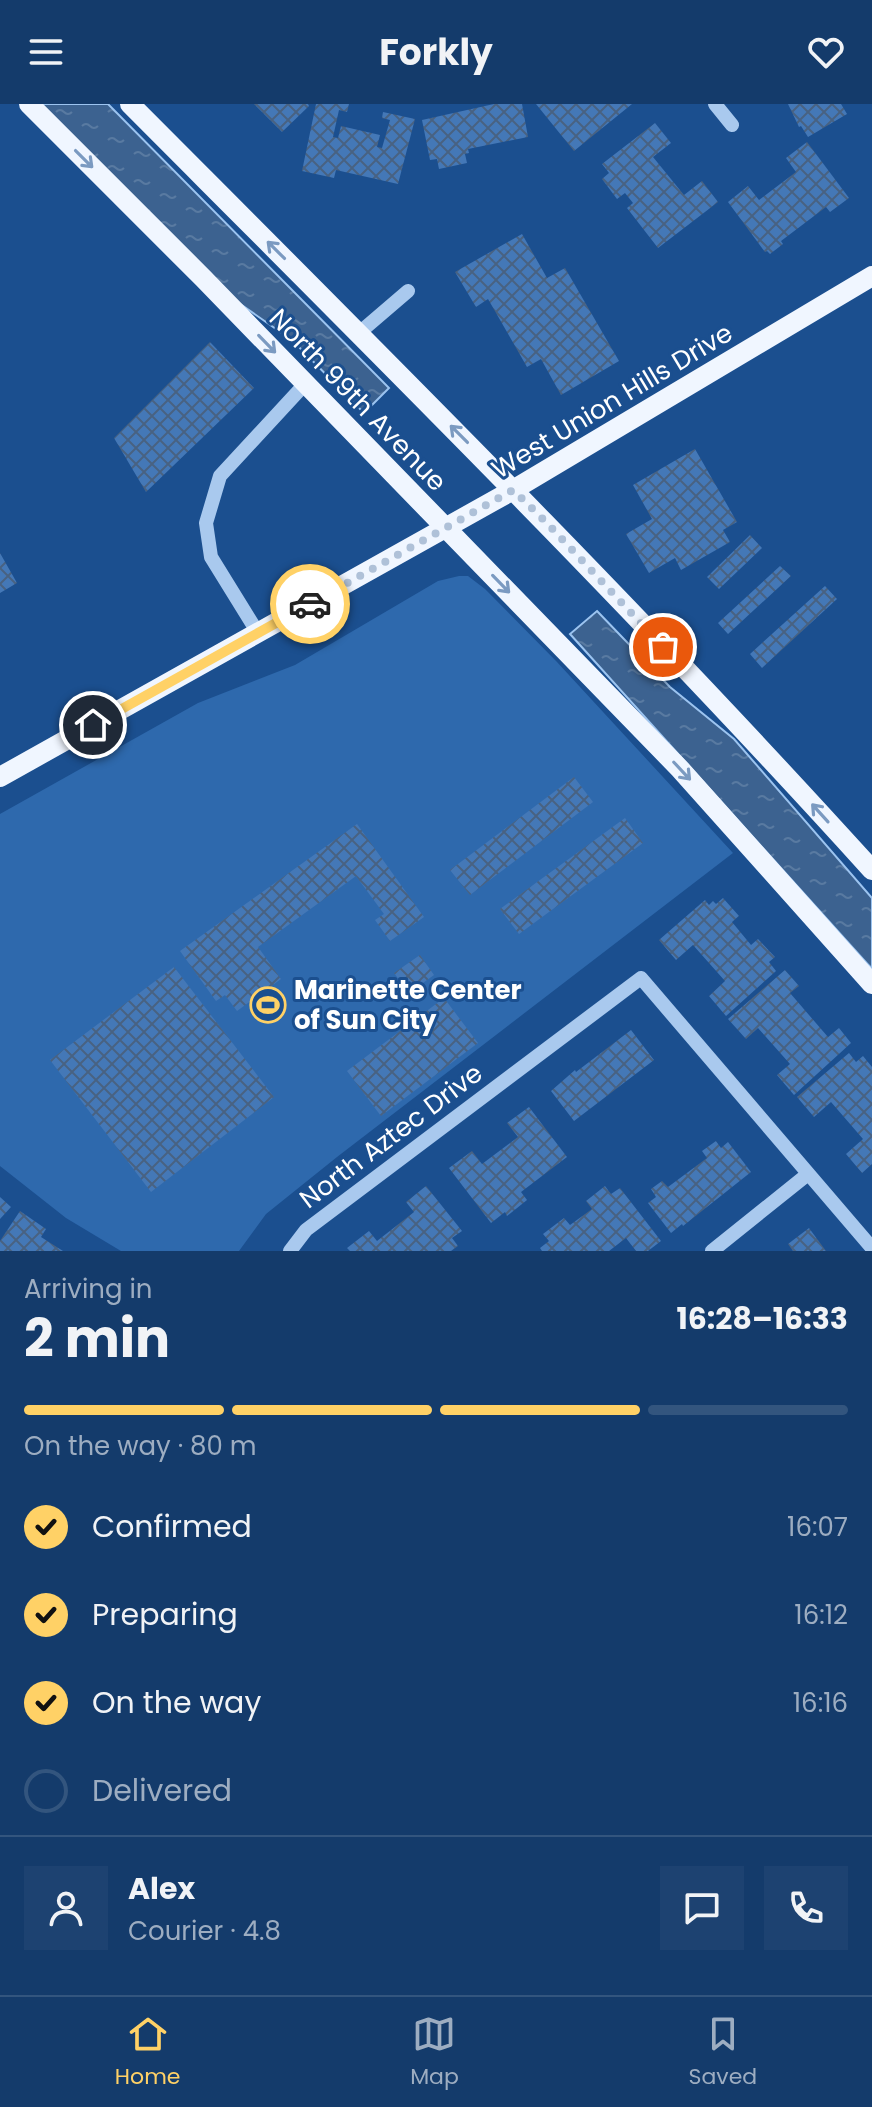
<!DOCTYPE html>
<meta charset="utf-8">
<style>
body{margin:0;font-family:Poppins,sans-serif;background:#1d4271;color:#f1f3f6;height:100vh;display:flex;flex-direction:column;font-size:30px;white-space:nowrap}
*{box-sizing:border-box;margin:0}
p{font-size:26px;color:#9dadc1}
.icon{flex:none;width:44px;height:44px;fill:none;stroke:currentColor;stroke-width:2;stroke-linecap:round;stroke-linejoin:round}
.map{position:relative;height:1147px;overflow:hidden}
.sheet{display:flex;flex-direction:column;background:#143b6b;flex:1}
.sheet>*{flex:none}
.pin{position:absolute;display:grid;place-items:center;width:68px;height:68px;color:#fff;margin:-34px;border:4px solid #fff;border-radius:50%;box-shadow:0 2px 8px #0007}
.courier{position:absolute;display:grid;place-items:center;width:80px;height:80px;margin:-40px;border:6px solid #ffd166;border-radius:50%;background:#fff;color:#222;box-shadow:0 2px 10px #0007}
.headline em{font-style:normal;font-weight:700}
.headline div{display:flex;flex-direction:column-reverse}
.headline{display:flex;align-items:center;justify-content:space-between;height:136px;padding:0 24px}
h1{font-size:52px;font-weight:700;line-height:60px}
.bar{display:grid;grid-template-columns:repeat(4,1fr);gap:12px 8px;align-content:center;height:96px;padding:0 24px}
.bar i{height:10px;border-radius:6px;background:#33557e}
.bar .on{background:#ffd166}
.bar p{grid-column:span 4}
.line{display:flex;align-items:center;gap:20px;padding:0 24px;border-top:2px solid #33557e}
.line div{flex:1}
.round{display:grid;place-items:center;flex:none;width:84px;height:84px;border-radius:0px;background:#1d4271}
ol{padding:0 24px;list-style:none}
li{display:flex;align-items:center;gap:24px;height:88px}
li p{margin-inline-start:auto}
li .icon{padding:8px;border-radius:50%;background:#ffd166;color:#111;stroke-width:4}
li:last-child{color:#9dadc1}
li i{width:44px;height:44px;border:4px solid #33557e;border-radius:50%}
header{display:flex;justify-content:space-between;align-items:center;height:104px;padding:0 24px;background:#143b6b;font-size:36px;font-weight:700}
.tabs{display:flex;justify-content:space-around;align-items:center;height:112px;border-top:2px solid #33557e;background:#143b6b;font-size:22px;color:#9dadc1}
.tabs a{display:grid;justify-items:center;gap:4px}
.tabs .on{color:#ffd166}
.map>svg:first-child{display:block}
</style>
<header><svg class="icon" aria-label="menu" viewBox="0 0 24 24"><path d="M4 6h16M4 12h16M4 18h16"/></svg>Forkly<svg class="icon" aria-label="heart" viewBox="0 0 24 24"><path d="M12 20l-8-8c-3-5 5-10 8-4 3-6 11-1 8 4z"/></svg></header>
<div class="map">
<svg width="872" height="1147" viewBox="0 0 872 1147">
<defs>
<pattern id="water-ripples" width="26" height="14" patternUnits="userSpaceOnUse" patternTransform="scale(2)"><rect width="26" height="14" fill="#3c6290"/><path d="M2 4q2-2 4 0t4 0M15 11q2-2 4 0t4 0" fill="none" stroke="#597aa1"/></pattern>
<pattern id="building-cross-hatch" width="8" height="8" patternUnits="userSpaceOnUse" patternTransform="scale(2)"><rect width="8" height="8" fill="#4478b7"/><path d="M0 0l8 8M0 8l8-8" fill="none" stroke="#486282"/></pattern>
</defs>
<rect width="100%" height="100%" fill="#1b4f8f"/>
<path fill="#2e69ad" d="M459 472H468L485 485 557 558 733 749 337 1053 266 1110 239 1147H121L66 1114 0 1062V710L198 599 295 561 438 477Z"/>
<path fill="url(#water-ripples)" stroke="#9cc4f0" stroke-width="2" d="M41 0H108L389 284 364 309 293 237 236 197Z
M597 507 670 583 734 635 872 794V865L570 530Z"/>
<path fill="url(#building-cross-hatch)" d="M254 0H308L309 2 282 28Z
M316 0H349L347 8 339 6 333 33 338 34 341 22 380 31 377 43 382 44 390 16 382 14 383 8 415 15 398 80 336 66 334 74 302 67Z
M494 0H522L528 33 468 45 469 49 465 50 467 59 439 65 437 55 430 56 422 16Z
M536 0H632L574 47Z
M788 0H841L847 10 808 33 801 22 799 23Z
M655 19 671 39 653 53 684 91 702 77 718 98 658 144 627 104 633 99 625 89 617 95 602 75 609 69 602 60Z
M807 38 849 94 830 108 826 103 781 137 783 140 770 150 767 147 765 148 728 98 748 82 759 96 796 68 786 54Z
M522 130 547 174 565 164 619 257 561 291 541 255 527 263 488 195 476 203 455 168Z
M210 238 254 284 146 388 114 334Z
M695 345 737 418 723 426 730 438 681 466 675 454 649 469 626 430 652 415 633 381Z
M750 431 762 444 719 485 707 473Z
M0 449 17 479 0 489Z
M780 462 791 472 728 530 718 519Z
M825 482 837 495 762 564 750 550Z
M574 673 593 698 470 791 450 766Z
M625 714 643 739 519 830 500 805Z
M357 720 424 813 390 837 375 816 384 810 356 772 258 843 281 875 237 907 225 891 216 897 180 847Z
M723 794 739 812 732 818 751 841 758 835 775 853 769 858 776 867 726 912 709 892 725 877 693 841 676 856 659 836 705 796 709 801 713 797 716 800Z
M420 851 434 871 409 889 394 869Z
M174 863 274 993 151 1088 50 956Z
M785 866 799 882 790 889 828 933 839 924 851 939 794 991 777 971 790 960 758 924 746 935 728 915Z
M444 894 478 939 381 1012 347 967Z
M631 926 654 956 574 1017 551 987 575 966 576 968Z
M849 949 856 958 863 952 872 963V1060L862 1069 846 1050 863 1035 831 998 814 1013 797 993Z
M529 1003 567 1053 521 1088 527 1096 507 1112 505 1108 491 1119 449 1064 472 1047 482 1060 518 1033 507 1019Z
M716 1037 721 1044 728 1038 751 1068 683 1122 682 1120 671 1129 648 1099 656 1093 651 1085 662 1077 668 1083 707 1054 702 1047Z
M426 1082 462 1127 452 1134 458 1142 451 1147H350L347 1144 369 1127 377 1137 414 1108 406 1098Z
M605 1082 611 1090 620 1084 661 1137 648 1147H636L626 1134 609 1147H542L540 1144 549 1137 543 1130 564 1114 570 1121 592 1105 586 1097Z
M0 1093 11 1103 0 1115Z
M20 1107 46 1125 41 1133 63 1147H0V1137Z
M809 1124 826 1147H793L788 1140Z"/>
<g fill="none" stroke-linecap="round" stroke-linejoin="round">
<path stroke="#a9c9ee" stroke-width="14" d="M715 0 732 21
M359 229 408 187
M258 529 211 453 206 419 220 372 305 280
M290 1147 306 1126 641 874 872 1144
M712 1147 808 1070"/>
<path stroke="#f0f6ff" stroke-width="20" d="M29 0 203 174 680 665 872 880
M130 0C381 252 634 503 872 766
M0 673 513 386 872 172"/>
</g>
<defs><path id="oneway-shaft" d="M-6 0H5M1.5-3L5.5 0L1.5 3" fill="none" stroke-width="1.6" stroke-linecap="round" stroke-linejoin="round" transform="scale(2)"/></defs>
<g stroke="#7b9ac1">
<use href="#oneway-shaft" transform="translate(84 55) rotate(45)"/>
<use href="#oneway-shaft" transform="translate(276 146) rotate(-135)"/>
<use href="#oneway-shaft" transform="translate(267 240) rotate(46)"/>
<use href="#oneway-shaft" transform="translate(459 330) rotate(-135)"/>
<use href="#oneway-shaft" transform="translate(501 480) rotate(46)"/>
<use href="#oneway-shaft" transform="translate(682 667) rotate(47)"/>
<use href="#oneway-shaft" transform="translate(820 709) rotate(-132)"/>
</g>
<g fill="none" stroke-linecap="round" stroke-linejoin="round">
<path stroke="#afc1d8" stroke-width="8" stroke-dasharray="0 14.4" d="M310 500 513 386 547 419 663 543"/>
<path stroke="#ffd166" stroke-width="10" d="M93 621 310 500"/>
</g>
<defs>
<symbol id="stadium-ring" viewBox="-11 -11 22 22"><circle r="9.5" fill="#1b4f8f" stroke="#ffd166" stroke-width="1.5"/><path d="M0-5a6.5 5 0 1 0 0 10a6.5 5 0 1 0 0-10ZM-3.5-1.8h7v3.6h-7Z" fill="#ffd166"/></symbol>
</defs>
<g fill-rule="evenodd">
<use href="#stadium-ring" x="248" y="881" width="40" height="40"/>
</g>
<g text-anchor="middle" stroke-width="6" stroke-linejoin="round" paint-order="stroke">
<g font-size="26" fill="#fff" stroke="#1b4f8f">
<text transform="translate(358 296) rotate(46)" y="9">North 99th Avenue</text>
<text transform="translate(612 297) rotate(-31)" y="9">West Union Hills Drive</text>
<text transform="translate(391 1032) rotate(-37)" y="9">North Aztec Drive</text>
</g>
<g font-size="26" font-weight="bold" fill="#fff" stroke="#1b4f8f" text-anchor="start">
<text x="294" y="895">Marinette Center<tspan x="294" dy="30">of Sun City</tspan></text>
</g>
</g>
</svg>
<div class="pin" style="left:663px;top:543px;background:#ea580c"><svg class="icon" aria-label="bag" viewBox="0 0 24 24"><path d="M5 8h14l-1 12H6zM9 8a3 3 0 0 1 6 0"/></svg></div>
<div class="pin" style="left:93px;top:621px;background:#1f2937"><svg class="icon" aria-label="home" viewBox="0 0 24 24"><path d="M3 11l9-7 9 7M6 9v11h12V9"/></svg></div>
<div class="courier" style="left:310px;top:500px"><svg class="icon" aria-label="car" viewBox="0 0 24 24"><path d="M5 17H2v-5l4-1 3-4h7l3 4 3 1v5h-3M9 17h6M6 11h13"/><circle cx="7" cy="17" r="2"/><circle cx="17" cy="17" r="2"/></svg></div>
</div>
<section class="sheet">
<div class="headline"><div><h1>2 min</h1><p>Arriving in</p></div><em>16:28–16:33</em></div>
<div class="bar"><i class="on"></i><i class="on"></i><i class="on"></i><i></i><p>On the way · 80 m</p></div>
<ol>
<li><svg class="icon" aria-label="check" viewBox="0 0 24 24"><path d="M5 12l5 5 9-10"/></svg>Confirmed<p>16:07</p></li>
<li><svg class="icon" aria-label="check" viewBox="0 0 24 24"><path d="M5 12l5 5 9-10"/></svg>Preparing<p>16:12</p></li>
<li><svg class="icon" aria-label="check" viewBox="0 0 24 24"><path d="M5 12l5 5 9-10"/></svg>On the way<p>16:16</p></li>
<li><i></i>Delivered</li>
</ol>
<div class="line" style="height:144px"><a class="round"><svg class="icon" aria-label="person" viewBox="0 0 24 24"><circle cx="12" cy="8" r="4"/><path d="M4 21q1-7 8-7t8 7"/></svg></a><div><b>Alex</b><p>Courier · 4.8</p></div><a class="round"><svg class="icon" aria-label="chat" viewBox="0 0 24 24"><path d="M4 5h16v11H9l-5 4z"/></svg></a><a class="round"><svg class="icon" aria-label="phone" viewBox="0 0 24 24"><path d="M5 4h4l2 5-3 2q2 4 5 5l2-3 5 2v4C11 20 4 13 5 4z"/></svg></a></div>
</section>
<nav class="tabs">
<a class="on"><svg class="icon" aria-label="home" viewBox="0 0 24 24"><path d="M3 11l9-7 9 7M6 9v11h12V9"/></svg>Home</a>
<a><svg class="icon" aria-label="map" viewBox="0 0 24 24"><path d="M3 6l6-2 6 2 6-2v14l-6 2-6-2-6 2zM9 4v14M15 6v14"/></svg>Map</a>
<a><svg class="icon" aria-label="saved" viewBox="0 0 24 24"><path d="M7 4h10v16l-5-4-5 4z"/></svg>Saved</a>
</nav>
